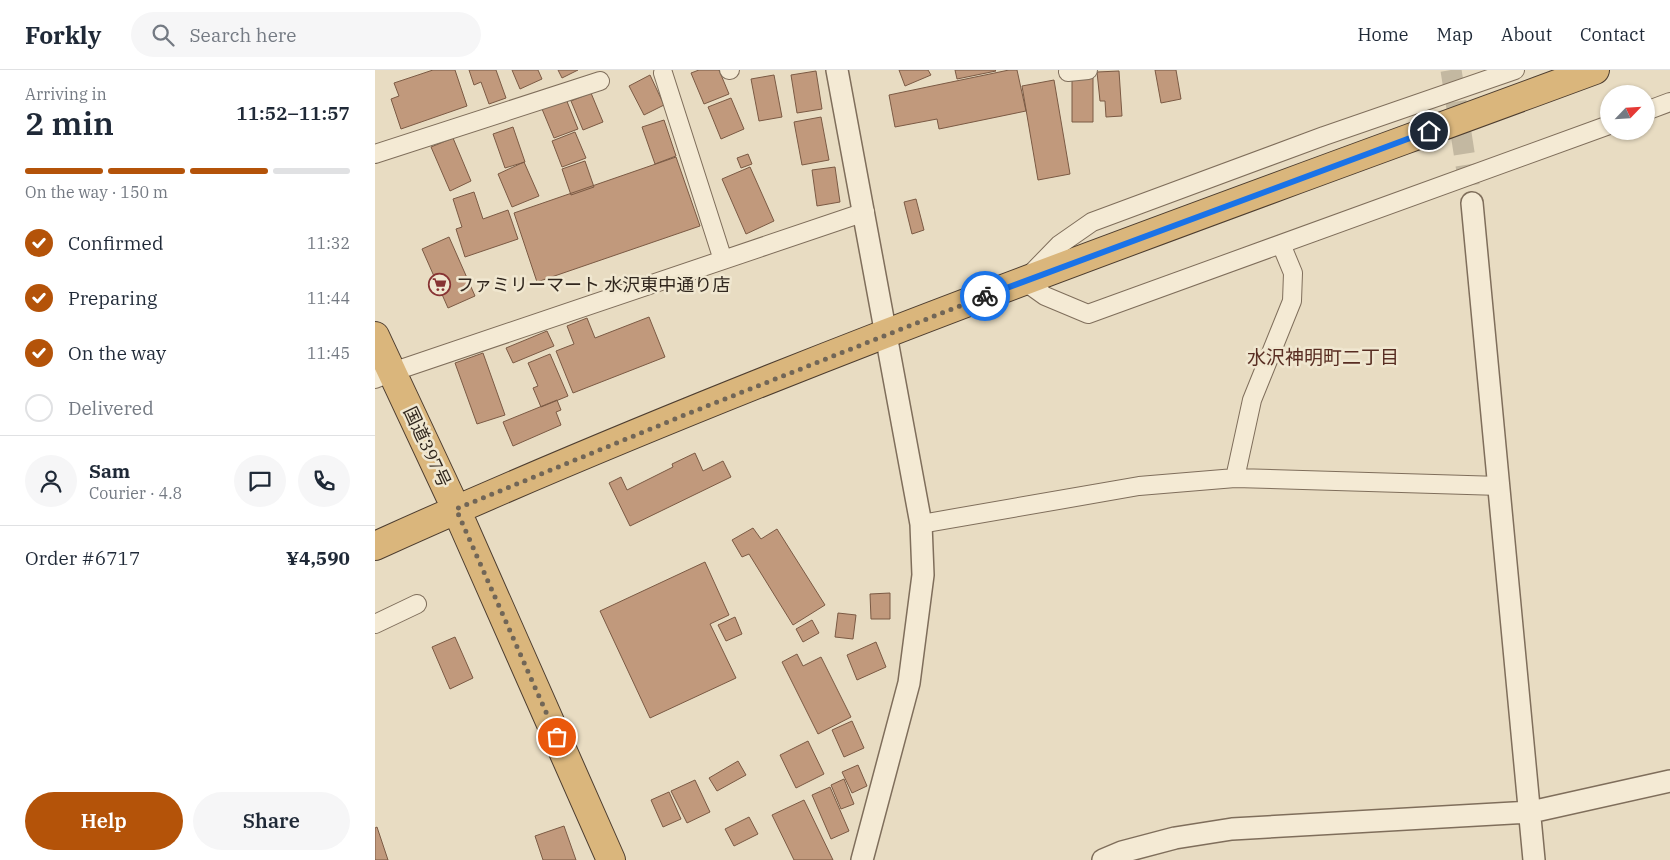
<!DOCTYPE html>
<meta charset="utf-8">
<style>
body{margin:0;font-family:"IBM Plex Serif","Noto Sans JP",serif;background:#f6f6f7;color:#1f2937;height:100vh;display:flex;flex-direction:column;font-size:19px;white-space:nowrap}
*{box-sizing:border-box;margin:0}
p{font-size:16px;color:#747a83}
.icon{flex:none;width:28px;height:28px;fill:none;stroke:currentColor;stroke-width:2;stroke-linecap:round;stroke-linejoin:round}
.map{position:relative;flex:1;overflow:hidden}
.side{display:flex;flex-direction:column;background:#fff;width:375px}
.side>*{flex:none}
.needle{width:32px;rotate:65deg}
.tools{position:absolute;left:1225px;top:15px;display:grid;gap:10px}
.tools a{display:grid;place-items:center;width:55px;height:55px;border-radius:50%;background:#fff;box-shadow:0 1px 4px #0004;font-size:25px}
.pin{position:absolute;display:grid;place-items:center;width:42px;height:42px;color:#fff;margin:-21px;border:2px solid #fff;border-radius:50%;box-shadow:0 1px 5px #0007}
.courier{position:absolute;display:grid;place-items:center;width:50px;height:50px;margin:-25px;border:4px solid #1a73e8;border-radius:50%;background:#fff;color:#222;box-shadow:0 1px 6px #0007}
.overview em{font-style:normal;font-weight:600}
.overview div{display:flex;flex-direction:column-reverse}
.overview{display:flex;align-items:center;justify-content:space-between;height:85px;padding:0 25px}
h1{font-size:32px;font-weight:600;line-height:38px}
.bar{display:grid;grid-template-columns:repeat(4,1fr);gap:8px 5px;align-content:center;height:60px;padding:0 25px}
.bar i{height:6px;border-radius:4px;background:#e0e1e3}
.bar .selected{background:#b45309}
.bar p{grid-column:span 4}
.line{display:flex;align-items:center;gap:12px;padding:0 25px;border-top:1px solid #e0e1e3}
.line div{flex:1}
.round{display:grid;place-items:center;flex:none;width:52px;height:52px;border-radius:26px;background:#f6f6f7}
ol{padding:0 25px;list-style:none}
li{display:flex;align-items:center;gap:15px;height:55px}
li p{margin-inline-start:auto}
li .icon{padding:5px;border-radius:50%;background:#b45309;color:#fff;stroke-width:4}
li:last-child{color:#747a83}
li i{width:28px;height:28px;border:2px solid #e0e1e3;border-radius:50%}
.primary-button{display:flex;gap:10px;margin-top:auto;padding:10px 25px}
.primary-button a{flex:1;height:58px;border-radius:30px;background:#b45309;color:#fff;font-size:20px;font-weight:600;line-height:58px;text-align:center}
.primary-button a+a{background:#f6f6f7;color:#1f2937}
header{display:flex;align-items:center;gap:30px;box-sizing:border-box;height:70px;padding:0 25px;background:#fff;border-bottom:1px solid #e0e1e3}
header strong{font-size:24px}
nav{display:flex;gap:28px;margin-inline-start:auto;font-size:18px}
.search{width:350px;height:45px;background:#f6f6f7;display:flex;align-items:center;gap:12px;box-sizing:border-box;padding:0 18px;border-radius:28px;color:#747a83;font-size:19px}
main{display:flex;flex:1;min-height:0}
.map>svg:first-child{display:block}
</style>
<header>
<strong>Forkly</strong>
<div class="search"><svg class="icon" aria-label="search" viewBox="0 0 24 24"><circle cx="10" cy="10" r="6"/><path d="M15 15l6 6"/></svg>Search here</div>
<nav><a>Home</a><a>Map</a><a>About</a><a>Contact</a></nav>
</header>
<main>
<section class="side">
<div class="overview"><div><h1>2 min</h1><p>Arriving in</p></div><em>11:52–11:57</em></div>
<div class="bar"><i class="selected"></i><i class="selected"></i><i class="selected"></i><i></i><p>On the way · 150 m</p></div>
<ol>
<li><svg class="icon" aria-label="check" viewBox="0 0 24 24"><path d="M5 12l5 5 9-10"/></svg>Confirmed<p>11:32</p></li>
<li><svg class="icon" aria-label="check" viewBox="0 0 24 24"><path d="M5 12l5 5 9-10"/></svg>Preparing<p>11:44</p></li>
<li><svg class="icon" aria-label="check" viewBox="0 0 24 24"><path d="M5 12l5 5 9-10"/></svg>On the way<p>11:45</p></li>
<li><i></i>Delivered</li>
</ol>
<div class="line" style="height:90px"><a class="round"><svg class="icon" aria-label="person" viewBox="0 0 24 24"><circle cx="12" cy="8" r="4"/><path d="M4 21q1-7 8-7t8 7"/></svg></a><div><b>Sam</b><p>Courier · 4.8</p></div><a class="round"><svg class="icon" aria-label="chat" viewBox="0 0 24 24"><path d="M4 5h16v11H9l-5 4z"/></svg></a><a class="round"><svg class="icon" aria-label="phone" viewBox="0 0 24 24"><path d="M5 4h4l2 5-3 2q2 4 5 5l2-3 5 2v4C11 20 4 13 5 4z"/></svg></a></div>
<div class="line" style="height:65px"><div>Order #6717</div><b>¥4,590</b></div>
<div class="primary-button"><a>Help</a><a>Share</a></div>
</section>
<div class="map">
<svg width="1295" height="790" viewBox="0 0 1295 790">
<rect width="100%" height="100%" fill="#e8dcc2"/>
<path fill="#c1997c" stroke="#7b5a44" d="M58 0H80L92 36 26 59 16 29 24 26 19 13Z
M94 0H121L131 28 114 34 106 12 99 15Z
M137 0H163L167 9 145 19Z
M183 0H203L187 8Z
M324 0H344L354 24 329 34 316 3Z
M524 0H553L556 5 530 16Z
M580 0H620L621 1 582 9Z
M634 0H642L651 41 564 59 562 49 520 57 514 25Z
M780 0H801L806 29 786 33Z
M441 1 447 39 422 43 416 5Z
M744 1 747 46 731 47 730 31H725L722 2Z
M275 5 289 35 269 45 254 16Z
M399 5 407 47 384 51 376 9Z
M697 6H718V52H697Z
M679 10 695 104 663 110 647 16Z
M216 23 228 52 208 60 196 31Z
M356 28 369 59 346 69 333 37Z
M191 29 203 59 179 68 167 39Z
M446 47 454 90 427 95 419 52Z
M289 50 301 86 280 94 267 57Z
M138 57 150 92 130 98 118 64Z
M200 62 211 88 187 97 177 71Z
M78 68 96 111 75 121 56 77Z
M373 84 377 94 366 98 362 88Z
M301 87 325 156 162 212 139 143Z
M210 91 219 117 196 125 187 99Z
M149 92 164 126 137 137 123 104Z
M375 97 399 151 371 164 347 109Z
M460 97 465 132 442 136 437 100Z
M99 122 108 149 133 140 143 169 90 187 81 159 87 157 78 129Z
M541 129 549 160 537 164 529 132Z
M74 167 100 226 73 238 47 179Z
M274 247 290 287 198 323 181 281 199 274 192 256 212 248 220 268Z
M172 261 179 276 138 293 131 278Z
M108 283 130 345 102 354 80 293Z
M175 284 193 326 166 337 158 318 163 316 153 293Z
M182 330 186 340 181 342 186 355 138 376 128 352Z
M320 383 328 401 348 391 356 407 255 456 234 413 246 407 252 420 298 397 297 394Z
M378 458 386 469 402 459 450 535 418 555 374 484 367 487 357 470Z
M330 492 354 545 335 554 361 608 275 648 225 541Z
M515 523V549H496L495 524Z
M463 543 481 545 478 569 460 567Z
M360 547 367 564 351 571 343 555Z
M437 550 444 563 428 572 421 559Z
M80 567 98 608 75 619 57 577Z
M501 572 511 597 482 610 472 585Z
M422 584 428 596 446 587 476 647 443 664 407 592Z
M477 651 489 678 469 687 457 660Z
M433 671 449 704 421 718 405 685Z
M363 691 371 705 342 721 334 708Z
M483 695 492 716 477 723 467 702Z
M469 709 479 734 466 739 456 715Z
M320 710 335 742 312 753 296 721Z
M455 717 474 761 456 769 437 725Z
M294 722 306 749 288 757 276 730Z
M429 730 458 790H419L397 745Z
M374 747 383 764 359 776 350 759Z
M189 756 201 790H168L160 766Z
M2 757 13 790H0V758Z"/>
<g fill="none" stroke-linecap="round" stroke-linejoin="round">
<path stroke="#c3b8a1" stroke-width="21" stroke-dasharray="21 11" stroke-linecap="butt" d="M1076 0 1097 133"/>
<defs>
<path id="minor" d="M354 0H355
M1140 0 949 66 717 152 684 175 649 211 670 226 713 244 1234 55
M693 2 713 0
M288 3 348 190
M1271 41 1295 32
M0 84 225 11
M0 309 17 302 490 142
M860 408 877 330 917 231 918 203 906 174
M546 454 764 416 860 408 1125 416
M0 554 42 534"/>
<path id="tertiary" d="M462 0 546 454 548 505 534 613 487 790
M1097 133 1159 790
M728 790 747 782 800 768 857 759 1156 742 1295 711"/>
<path id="trunk" d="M0 266 81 439 236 790
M0 476C398 296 811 151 1220 0"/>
</defs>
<use href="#minor" stroke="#7f6e5b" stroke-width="20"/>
<use href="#tertiary" stroke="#7f6e5b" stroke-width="24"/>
<use href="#trunk" stroke="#4d3d2f" stroke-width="30"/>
<use href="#minor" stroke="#f4ead4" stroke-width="18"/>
<use href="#tertiary" stroke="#f4ead4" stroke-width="21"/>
<use href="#trunk" stroke="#dab67c" stroke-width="28"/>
</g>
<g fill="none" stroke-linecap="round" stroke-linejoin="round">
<path stroke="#716657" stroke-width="5" stroke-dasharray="0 9" d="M182 667 81 439 317 342 610 226"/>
<path stroke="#1a73e8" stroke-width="6" d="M610 226 1054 61"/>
</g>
<defs>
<symbol id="supermarket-ring" viewBox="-11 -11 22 22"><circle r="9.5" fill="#f0e7d0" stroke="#873333" stroke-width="1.5"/><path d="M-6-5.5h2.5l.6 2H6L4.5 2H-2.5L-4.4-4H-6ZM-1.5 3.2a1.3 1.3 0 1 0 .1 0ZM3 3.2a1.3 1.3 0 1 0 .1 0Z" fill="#873333"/></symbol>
</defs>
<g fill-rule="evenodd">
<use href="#supermarket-ring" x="52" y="202" width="25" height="25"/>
</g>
<g text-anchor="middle" stroke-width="5" stroke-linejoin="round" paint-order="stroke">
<g font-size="18" fill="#31271e" stroke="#f0e7d0" text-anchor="start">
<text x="81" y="221">ファミリーマート 水沢東中通り店</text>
</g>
<g font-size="18" fill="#31271e" stroke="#f0e7d0">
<text transform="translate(52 377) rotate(65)" y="6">国道397号</text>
</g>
<g font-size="19" fill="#582d22" stroke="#f0e7d0">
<text x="948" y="294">水沢神明町二丁目</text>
</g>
</g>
</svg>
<div class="tools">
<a><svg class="needle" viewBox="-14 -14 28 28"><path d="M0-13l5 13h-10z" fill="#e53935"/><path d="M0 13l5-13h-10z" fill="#747a83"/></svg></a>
</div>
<div class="pin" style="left:182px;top:667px;background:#ea580c"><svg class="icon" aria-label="bag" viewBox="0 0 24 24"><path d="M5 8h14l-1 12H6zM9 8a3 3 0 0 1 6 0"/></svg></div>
<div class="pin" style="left:1054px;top:61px;background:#1f2937"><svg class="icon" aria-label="home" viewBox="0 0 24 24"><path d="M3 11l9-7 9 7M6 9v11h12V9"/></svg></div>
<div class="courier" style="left:610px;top:226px"><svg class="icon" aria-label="bike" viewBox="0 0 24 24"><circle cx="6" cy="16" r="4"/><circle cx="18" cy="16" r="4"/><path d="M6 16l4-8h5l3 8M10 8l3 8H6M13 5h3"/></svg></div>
</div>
</main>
